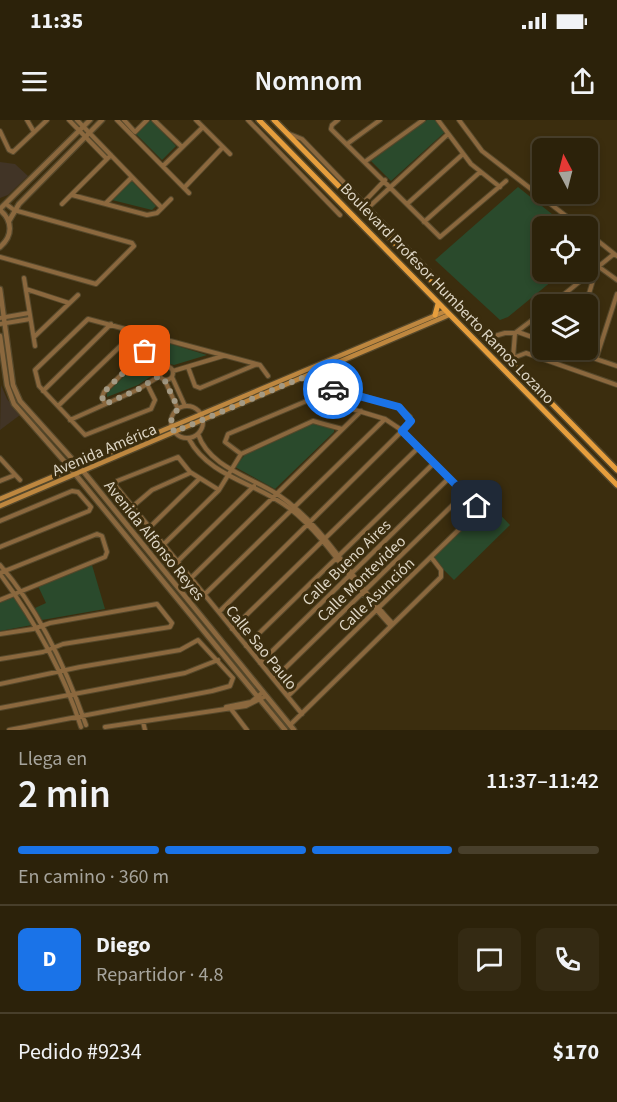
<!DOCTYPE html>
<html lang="es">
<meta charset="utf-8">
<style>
body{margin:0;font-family:"Source Sans 3",sans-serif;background:#342a13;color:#f1f3f6;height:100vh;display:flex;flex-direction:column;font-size:22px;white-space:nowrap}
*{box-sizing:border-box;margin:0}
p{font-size:20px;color:#a6a49c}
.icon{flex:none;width:33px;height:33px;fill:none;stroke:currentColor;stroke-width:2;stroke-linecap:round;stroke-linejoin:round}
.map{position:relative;height:610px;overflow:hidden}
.panel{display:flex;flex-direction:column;background:#2c220a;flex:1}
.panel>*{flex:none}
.needle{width:39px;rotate:353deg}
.controls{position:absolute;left:532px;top:18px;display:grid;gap:12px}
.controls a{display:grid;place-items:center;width:66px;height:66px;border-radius:9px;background:#2c220a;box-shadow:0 3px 9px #0003,0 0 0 2px #483f2b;font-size:30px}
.pin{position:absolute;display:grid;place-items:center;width:51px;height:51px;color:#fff;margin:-26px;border-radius:12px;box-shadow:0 3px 9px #0006}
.courier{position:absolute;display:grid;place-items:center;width:60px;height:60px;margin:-30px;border:4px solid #1a73e8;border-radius:50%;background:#fff;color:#222;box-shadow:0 2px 8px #0007}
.headline em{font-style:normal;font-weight:600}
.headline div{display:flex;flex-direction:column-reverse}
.headline{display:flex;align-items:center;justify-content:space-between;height:102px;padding:0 18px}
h1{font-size:39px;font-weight:600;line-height:45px}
.bar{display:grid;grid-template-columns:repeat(4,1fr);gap:9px 6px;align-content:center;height:72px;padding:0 18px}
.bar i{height:8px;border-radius:4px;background:#483f2b}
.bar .active{background:#1a73e8}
.bar p{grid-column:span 4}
.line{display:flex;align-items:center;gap:15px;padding:0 18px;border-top:2px solid #483f2b}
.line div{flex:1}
.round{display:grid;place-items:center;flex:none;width:63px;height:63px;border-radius:9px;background:#342a13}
.status{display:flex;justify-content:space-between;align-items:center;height:42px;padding:0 30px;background:#2c220a;direction:ltr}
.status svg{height:16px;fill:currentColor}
header{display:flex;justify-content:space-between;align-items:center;height:78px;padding:0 18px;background:#2c220a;font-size:27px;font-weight:600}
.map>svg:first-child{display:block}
</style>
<div class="status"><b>11:35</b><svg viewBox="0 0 49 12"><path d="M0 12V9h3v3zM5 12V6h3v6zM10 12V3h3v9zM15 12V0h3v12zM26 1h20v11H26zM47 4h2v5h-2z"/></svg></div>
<header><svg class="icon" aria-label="menu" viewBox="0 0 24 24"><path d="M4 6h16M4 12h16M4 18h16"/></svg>Nomnom<svg class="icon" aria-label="share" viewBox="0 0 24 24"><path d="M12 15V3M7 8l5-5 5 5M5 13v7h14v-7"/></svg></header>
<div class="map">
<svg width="617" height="610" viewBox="0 0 617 610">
<rect width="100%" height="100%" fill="#3b2d0e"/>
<path fill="#413426" d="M0 42 15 44 28 56 8 75 0 78Z
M1 265 7 279 20 295 0 310Z"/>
<path fill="#2a4a2c" d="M151 0 176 26 162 40 136 14Z
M427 0H436L445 12 391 61 371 41Z
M131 60 156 86 152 90 112 80Z
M518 67 567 106H543V152H563L508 197 500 200 435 140Z
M161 221 207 235 174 245 162 242 156 248V253L138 265 107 277V273Z
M314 302 334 307V312L275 369 235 347 248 331Z
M485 379 510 405 454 460 431 437 477 392 480 383Z
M92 445 105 489 42 500 35 488 46 483 38 466Z
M14 476 32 505 0 511V482Z"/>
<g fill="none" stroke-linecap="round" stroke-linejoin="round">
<defs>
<path id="minor" d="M27 0 34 12
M69 0 107 39
M77 0 162 88
M117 0 189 73
M124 0 135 12 147 0
M154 0 182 27
M196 0 230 34
M248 0 340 95
M338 0 332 5 331 9 440 117 506 61
M438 0 471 44 500 67
M459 0 482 31 579 106
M0 11 9 30 13 32 47 0
M287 13 302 19 436 158 443 170
M347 24 380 0
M366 41 423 0
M163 46 203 7
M184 68 223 27
M72 75 147 95 157 93 171 79
M365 81 385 60
M106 83 132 57
M62 84 111 35
M407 84 463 34
M370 86 448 14
M424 102 480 52
M588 113 617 136
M0 137 96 164 134 126 132 123 14 90 6 84
M599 147 617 160
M24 158 35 226
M26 169 69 183
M552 184 614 134
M586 184 596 150
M0 198 29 193
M0 204 30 199
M518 212 543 221
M34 217 78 175
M488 218 505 213H515L543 192
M569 230 617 246
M513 238 526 233 617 265
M513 238 515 213
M596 239 617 174
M159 253a7 7 0 1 1 14 0a7 7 0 1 1-14 0Z
M188 247 195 266 200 268 255 245
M173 251 223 236
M172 257 185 286
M165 261 178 289
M147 264 155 280 151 289 85 315 39 266 35 250 88 199 260 245 268 256
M43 271 111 204
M105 284 102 277 104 272 159 217
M171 302a16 16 0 1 1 32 0a16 16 0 1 1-32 0Z
M58 286 136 211
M70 300 137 270 160 256
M198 314C209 347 251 357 277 374 326 406 353 463 393 504
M189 319C209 357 257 363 289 388 330 420 355 469 391 506
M241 334 225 322 228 314 309 280 319 279 385 299 403 311 478 388 477 392 288 576
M0 338 20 360
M0 361 15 355
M219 370 190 352 178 337 117 361 115 365 302 594
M132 387 152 370 190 353
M0 401 72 371 78 372 91 387 89 391 0 427
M150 407 199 359
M164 424 219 370 241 334 313 301 342 309
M178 441 254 366
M0 445C40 491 66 548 86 605
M0 453 97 414 102 416 107 432 105 437 0 480
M0 454C35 501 63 551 81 607
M191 458 361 291
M204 475 385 299
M219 492 410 303V297L399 287 301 258
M232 509 419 327
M0 514 33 509 50 503 157 484 172 503 170 507 63 524 43 532 0 539
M246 526 434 343
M260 543 449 358
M274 559 465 373
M0 564 80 547 180 530 198 520 233 558 230 566 212 571 9 610
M226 587 251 582 263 572
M0 588 185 553 218 540
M231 589 247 610
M143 602 145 610
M290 605 441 457V450L431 437
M105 607 246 586 266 576"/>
<path id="tertiary" d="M0 89 90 0
M0 90C13 101 13 116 0 127
M9 101 19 84 102 0
M0 169 13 265 20 281 83 351 294 610
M0 216 7 265 14 284 71 349 285 610"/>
<path id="secondary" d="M0 379 446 191
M0 386 449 195"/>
<path id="primary" d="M259 0 617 365
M274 0 617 350
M435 195 438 184"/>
</defs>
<use href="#minor" stroke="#55482b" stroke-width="6"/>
<use href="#tertiary" stroke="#55482b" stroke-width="7"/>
<use href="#secondary" stroke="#55482b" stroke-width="7"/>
<use href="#primary" stroke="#55482b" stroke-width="8"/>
<use href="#minor" stroke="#8b683e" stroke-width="4"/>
<use href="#tertiary" stroke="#8b683e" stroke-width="4.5"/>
<use href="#secondary" stroke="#be873f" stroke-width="4.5"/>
<use href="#primary" stroke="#e69e3d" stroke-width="5"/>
</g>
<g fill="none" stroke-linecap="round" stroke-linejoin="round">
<path stroke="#a49a84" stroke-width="6" stroke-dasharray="0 10.8" d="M145 231 104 272 102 277 105 284 137 270 159 256 165 261 178 288 171 301 174 312 301 258 333 269"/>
<path stroke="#1a73e8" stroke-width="8" d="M333 269 399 287 411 301 402 311 477 386"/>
</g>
<g text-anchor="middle" stroke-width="6" stroke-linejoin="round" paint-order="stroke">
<g font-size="16" fill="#ddd5c4" stroke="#3b2d0e">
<text transform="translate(448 173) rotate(46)" y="6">Boulevard Profesor Humberto Ramos Lozano</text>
<text transform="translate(104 329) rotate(-23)" y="6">Avenida América</text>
<text transform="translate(155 420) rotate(51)" y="6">Avenida Alfonso Reyes</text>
<text transform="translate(346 442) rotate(-44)" y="6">Calle Bueno Aires</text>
<text transform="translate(361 458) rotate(-44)" y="6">Calle Montevideo</text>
<text transform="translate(376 474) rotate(-44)" y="6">Calle Asunción</text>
<text transform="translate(262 527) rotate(51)" y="6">Calle Sao Paulo</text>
</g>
</g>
</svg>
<div class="controls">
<a><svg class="needle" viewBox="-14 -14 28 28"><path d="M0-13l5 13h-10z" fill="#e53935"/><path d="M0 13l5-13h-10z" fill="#a6a49c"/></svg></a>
<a><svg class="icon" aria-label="locate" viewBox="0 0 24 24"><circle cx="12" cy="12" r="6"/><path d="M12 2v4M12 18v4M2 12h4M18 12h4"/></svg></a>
<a><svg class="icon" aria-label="layers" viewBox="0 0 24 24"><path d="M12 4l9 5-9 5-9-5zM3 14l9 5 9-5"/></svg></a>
</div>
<div class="pin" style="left:145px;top:231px;background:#ea580c"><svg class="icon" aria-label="bag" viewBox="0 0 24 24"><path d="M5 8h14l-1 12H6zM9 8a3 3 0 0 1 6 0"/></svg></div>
<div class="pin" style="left:477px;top:386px;background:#1f2937"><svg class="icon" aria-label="home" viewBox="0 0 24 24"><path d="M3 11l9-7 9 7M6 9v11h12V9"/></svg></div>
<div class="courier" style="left:333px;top:269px"><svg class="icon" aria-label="car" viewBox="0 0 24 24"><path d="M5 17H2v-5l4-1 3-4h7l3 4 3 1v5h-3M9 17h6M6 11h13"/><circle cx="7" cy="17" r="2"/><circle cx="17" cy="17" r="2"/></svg></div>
</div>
<section class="panel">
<div class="headline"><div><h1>2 min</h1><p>Llega en</p></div><em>11:37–11:42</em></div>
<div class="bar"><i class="active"></i><i class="active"></i><i class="active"></i><i></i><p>En camino · 360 m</p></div>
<div class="line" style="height:108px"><b class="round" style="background:#1a73e8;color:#fff">D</b><div><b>Diego</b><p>Repartidor · 4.8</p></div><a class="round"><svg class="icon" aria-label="chat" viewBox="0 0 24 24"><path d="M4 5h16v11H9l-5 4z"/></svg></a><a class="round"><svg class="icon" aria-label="phone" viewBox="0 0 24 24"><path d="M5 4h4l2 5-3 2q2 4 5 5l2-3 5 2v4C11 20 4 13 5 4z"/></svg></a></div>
<div class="line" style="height:78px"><div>Pedido #9234</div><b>$170</b></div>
</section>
